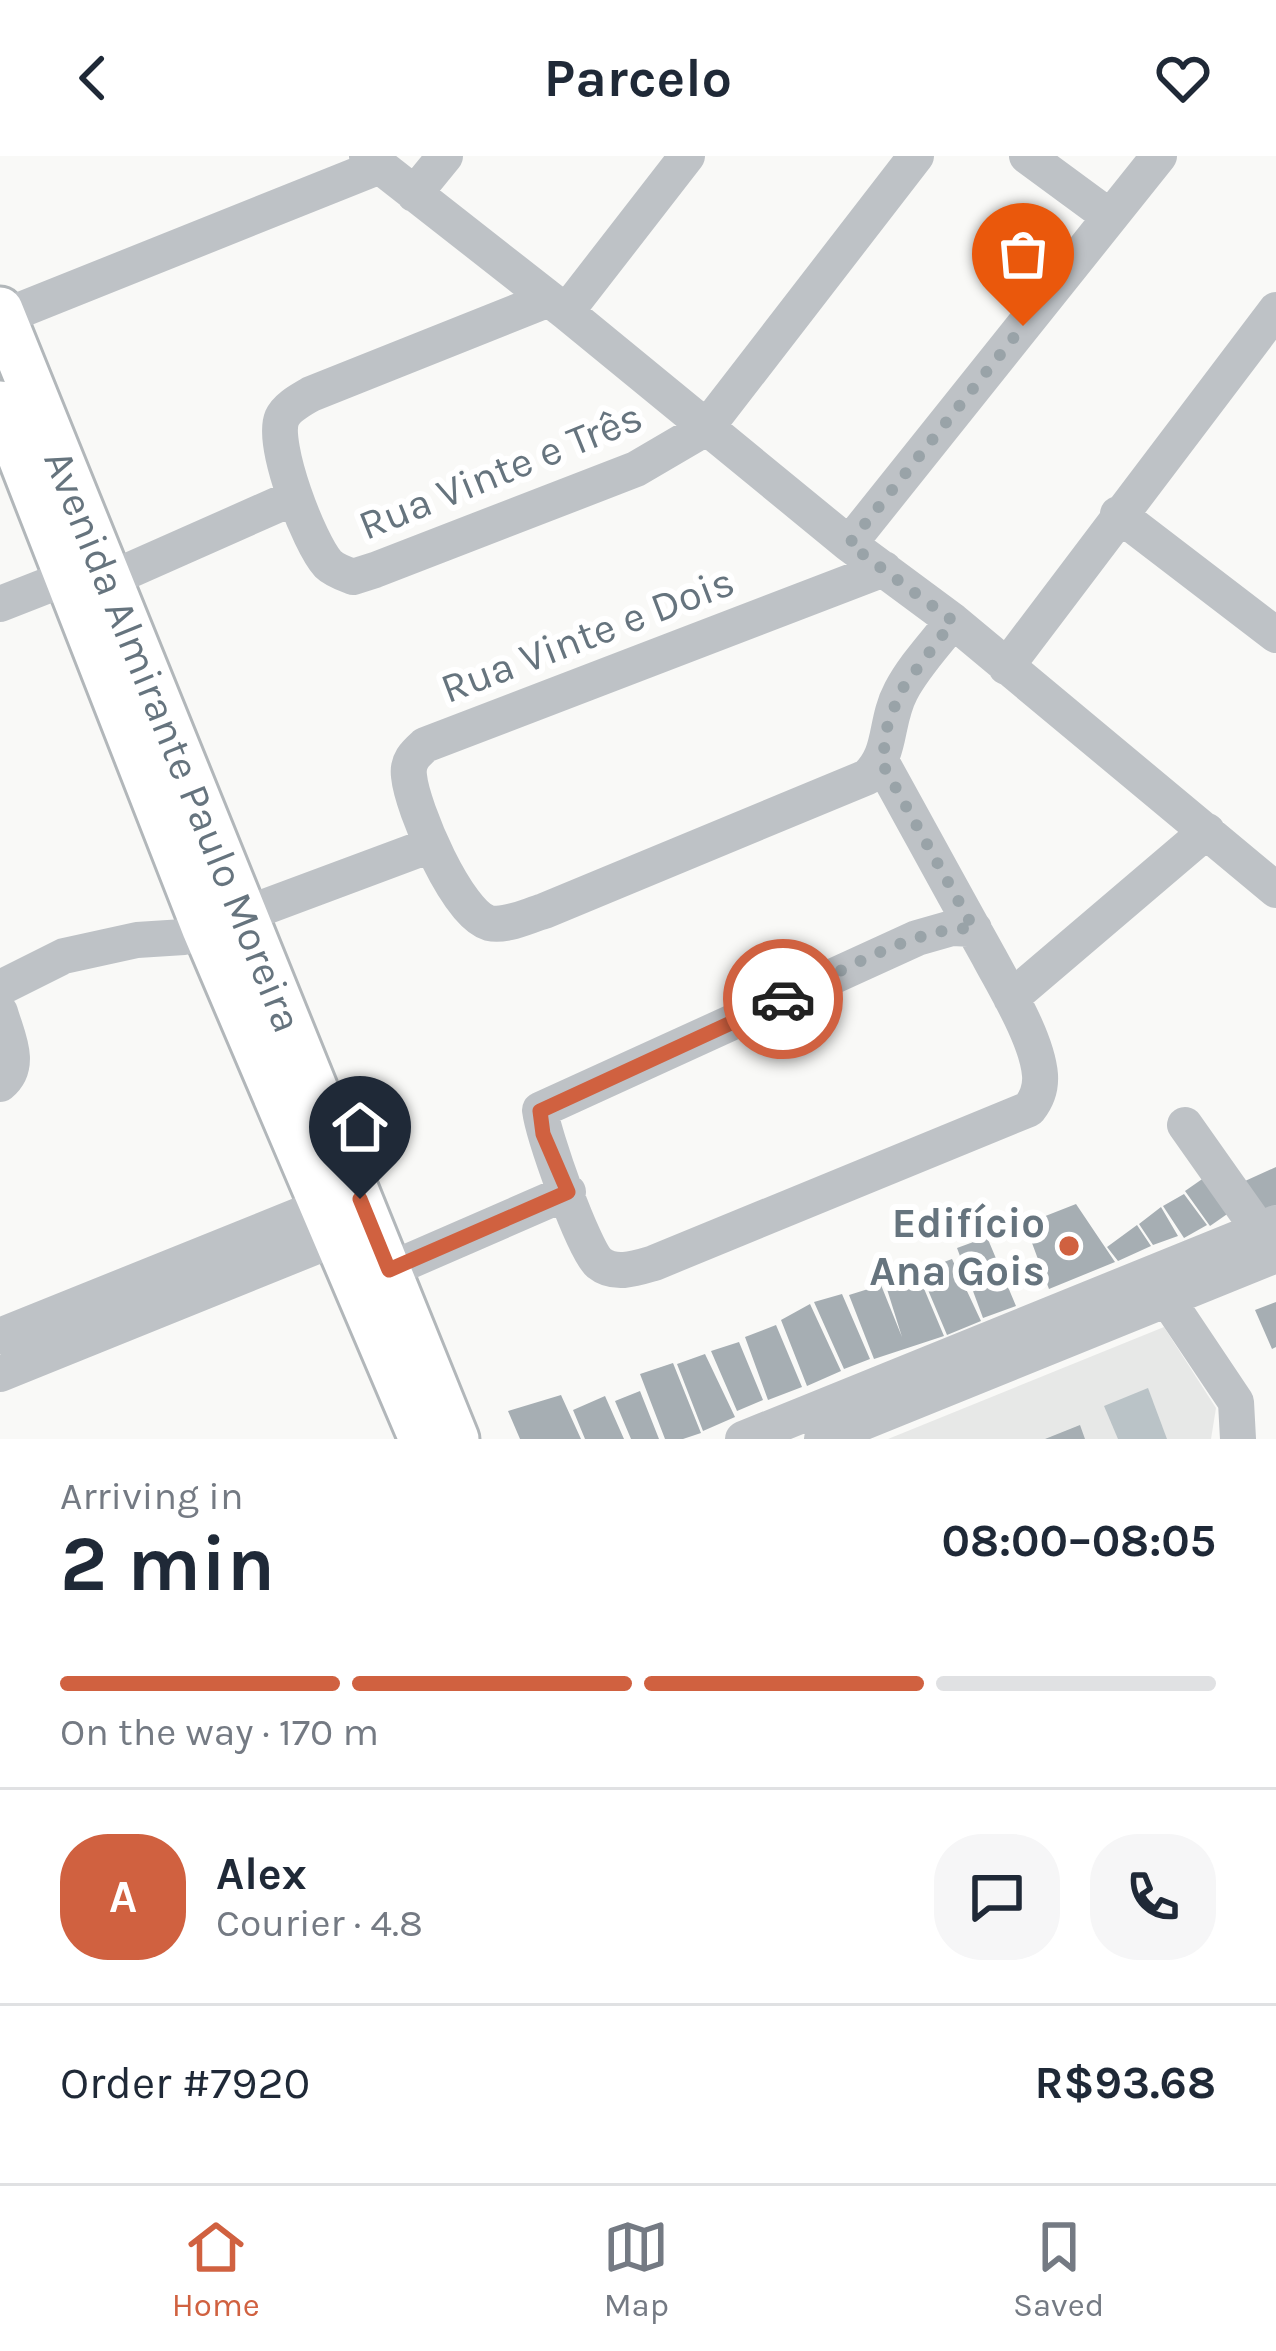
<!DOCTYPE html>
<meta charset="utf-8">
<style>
body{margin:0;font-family:Karla,sans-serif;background:#f6f6f7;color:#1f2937;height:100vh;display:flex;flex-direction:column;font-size:45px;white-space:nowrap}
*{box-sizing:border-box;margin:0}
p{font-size:39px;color:#747a83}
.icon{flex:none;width:66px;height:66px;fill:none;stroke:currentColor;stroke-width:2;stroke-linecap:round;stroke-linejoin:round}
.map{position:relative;height:1283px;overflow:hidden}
.panel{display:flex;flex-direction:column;background:#fff;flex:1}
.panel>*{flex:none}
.pin{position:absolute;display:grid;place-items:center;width:102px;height:102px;color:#fff;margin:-123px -51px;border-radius:50% 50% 50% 0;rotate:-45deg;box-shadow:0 0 12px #0007}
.pin .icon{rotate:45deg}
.courier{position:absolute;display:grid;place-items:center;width:120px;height:120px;margin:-60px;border:9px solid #d06140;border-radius:50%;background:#fff;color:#222;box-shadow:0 3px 15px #0007}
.head em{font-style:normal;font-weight:700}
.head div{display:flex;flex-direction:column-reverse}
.head{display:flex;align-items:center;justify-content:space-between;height:204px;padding:0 60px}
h1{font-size:78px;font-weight:700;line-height:90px}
.bar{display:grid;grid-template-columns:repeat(4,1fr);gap:18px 12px;align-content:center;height:144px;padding:0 60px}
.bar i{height:15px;border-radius:9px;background:#e0e1e3}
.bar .on{background:#d06140}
.bar p{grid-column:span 4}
.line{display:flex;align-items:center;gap:30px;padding:0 60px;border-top:3px solid #e0e1e3}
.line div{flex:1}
.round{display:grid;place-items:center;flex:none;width:126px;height:126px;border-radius:48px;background:#f6f6f7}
header{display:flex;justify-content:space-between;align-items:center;height:156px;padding:0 60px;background:#fff;font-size:54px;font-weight:700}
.tabs{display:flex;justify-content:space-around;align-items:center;height:168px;border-top:3px solid #e0e1e3;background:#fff;font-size:33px;color:#747a83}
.tabs a{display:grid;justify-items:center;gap:6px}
.tabs .on{color:#d06140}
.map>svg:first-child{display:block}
</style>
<header><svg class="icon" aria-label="back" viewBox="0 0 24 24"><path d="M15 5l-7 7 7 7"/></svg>Parcelo<svg class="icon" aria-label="heart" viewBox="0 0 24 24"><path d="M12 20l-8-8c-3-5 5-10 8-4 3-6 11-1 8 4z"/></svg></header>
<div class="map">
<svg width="1276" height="1283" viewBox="0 0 1276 1283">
<rect width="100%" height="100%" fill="#f9f9f7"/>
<path fill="#e7e8e7" d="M1164 1171 1216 1252 1211 1283H888Z"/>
<path fill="#bac3c7" d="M1148 1232 1167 1283H1118L1104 1250Z"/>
<path fill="#a6aeb3" d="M1276 1011V1049L1263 1054 1245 1025Z
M1208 1019 1233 1054 1210 1070 1185 1035Z
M1184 1038 1207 1069 1184 1082 1163 1050Z
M1076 1048 1115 1106 1049 1133 1025 1068Z
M1161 1051 1178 1080 1153 1089 1139 1068Z
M1137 1069 1151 1090 1118 1105 1107 1091Z
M987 1081 1016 1150 983 1162 957 1092Z
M952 1103 981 1165 947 1179 920 1115Z
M917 1116 944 1180 874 1203 849 1139 881 1129 902 1181 886 1130Z
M842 1138 870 1203 844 1213 814 1146Z
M1276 1146V1191L1272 1193 1255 1154Z
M810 1148 841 1215 807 1230 781 1164Z
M776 1169 802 1231 768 1244 745 1181Z
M739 1186 763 1244 737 1255 711 1195Z
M705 1198 735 1261 703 1275 677 1208Z
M673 1207 701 1277 683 1283H665L640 1218Z
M640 1235 659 1283H631L615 1245Z
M561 1239 581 1283H520L508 1255Z
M605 1240 624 1283H585L573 1254Z
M1080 1269 1085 1283H1045Z"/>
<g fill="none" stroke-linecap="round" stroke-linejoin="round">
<defs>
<path id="major" d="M0 154 456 1283
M0 248 205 773 422 1283"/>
</defs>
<use href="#major" stroke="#b2b7ba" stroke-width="51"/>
<path stroke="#bec2c6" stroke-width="36" d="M367 0 566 156 849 388 953 465 1276 734
M1027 0 1110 61
M414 38 445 0
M549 143 311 238C301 244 287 251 282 262 271 288 309 387 328 408 334 414 345 418 353 421L375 414 636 313 706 272 916 0
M566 156 687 0
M3 161 380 10
M1118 358 1276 479
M849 388 1159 0
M884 413 425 589C415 598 407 605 409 620 412 652 457 758 489 767 506 771 527 760 544 755L867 621C893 597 884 567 901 535 914 510 936 487 953 465
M110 423 295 341
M0 448 69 421
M1006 511 1276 154
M882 607C918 672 953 737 989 801 1006 833 1037 883 1040 919 1041 933 1037 943 1029 953L654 1107C637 1112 615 1120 599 1107 583 1093 543 978 540 954L917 782 952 772 974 773
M0 832 64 800 137 784 184 781 431 689
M1011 842 1207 675
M0 856C7 881 23 909 0 928
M1185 969 1259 1074
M389 1114 568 1036
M1167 1143 1236 1246 1238 1283
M0 1180 325 1049
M0 1218 339 1081
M743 1283 1276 1067
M822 1283 1276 1099"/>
<use href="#major" stroke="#fff" stroke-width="45"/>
</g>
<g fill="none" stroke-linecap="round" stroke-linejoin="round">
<path stroke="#99a3a8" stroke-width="12" stroke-dasharray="0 21.6" d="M783 843C833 820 922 767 974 773L882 607 888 566 902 533 953 465 849 388 1023 170"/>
<path stroke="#d06140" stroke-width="15" d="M360 1043 389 1114 568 1036 543 978 540 955 783 843"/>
</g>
<circle fill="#d06140" stroke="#fff" stroke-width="4.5" cx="1069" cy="1090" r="12"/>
<g text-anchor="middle" stroke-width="12" stroke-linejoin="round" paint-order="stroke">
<g font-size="42" fill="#66747e" stroke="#fff">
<text transform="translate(500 314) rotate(-22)" y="15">Rua Vinte e Três</text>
<text transform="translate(587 478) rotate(-21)" y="15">Rua Vinte e Dois</text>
<text transform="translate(174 585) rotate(68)" y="15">Avenida Almirante Paulo Moreira</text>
</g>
<g font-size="42" font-weight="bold" fill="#66747e" stroke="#fff" text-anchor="end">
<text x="1045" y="1081">Edifício<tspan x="1045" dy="48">Ana Gois</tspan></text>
</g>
</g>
</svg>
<div class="pin" style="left:1023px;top:170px;background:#ea580c"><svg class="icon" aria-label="bag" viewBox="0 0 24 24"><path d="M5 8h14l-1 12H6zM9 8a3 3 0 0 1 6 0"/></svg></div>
<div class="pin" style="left:360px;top:1043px;background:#1f2937"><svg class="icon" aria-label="home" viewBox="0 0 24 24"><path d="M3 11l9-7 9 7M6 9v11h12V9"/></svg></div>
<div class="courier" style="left:783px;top:843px"><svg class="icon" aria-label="car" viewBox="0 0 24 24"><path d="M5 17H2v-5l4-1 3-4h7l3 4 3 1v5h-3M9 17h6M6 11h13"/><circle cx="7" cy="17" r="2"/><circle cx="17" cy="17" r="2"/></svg></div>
</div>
<section class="panel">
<div class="head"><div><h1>2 min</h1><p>Arriving in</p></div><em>08:00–08:05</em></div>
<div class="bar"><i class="on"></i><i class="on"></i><i class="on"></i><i></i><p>On the way · 170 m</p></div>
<div class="line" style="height:216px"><b class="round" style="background:#d06140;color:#fff">A</b><div><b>Alex</b><p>Courier · 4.8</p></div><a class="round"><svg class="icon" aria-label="chat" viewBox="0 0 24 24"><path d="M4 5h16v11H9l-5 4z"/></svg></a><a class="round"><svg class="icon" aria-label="phone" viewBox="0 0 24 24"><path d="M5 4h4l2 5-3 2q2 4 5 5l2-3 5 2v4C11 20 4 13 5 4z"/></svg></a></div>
<div class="line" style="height:156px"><div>Order #7920</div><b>R$93.68</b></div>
</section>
<nav class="tabs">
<a class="on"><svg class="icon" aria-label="home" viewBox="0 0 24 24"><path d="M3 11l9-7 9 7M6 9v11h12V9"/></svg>Home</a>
<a><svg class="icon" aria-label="map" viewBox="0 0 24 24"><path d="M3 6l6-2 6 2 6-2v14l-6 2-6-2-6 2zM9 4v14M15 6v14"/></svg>Map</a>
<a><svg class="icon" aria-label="saved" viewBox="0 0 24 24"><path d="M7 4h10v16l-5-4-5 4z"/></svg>Saved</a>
</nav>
